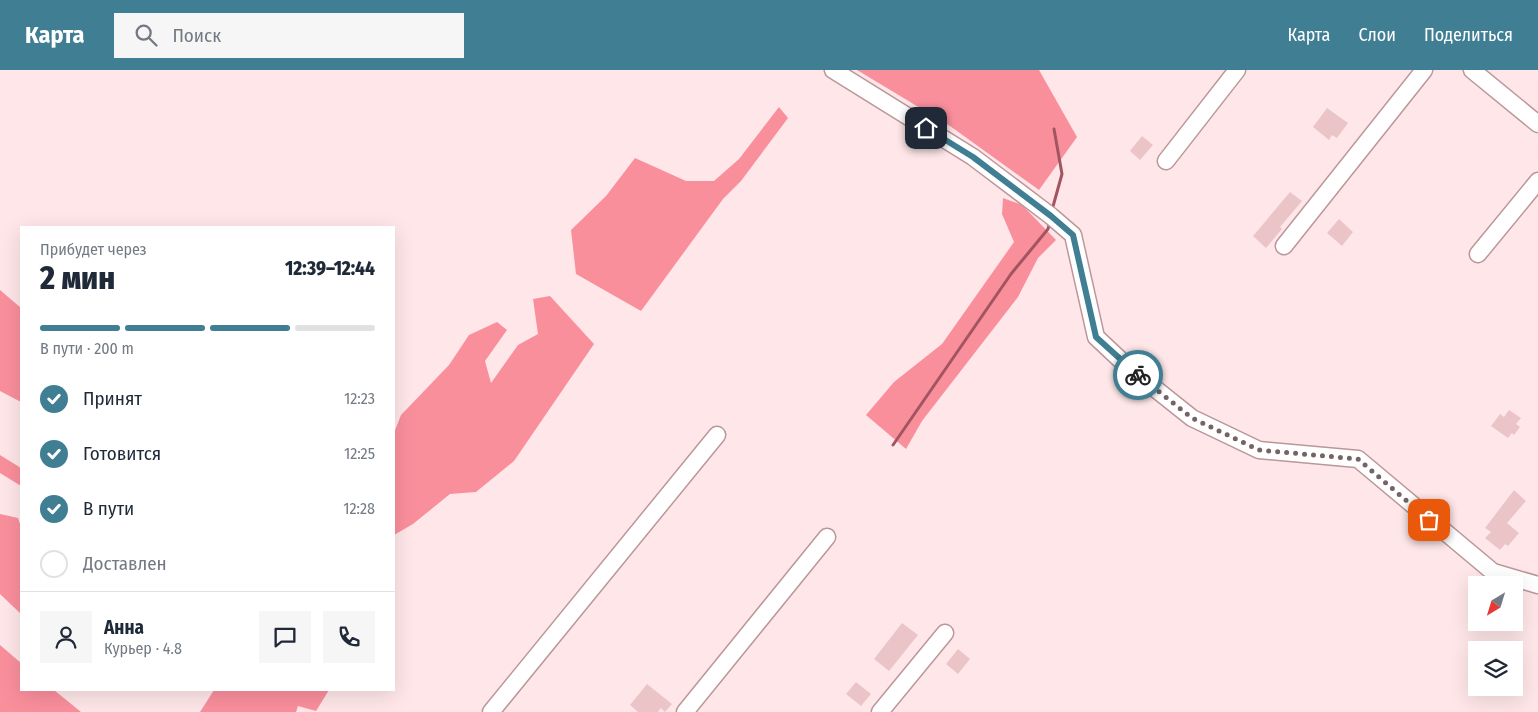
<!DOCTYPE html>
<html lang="ru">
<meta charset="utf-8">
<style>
body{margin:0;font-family:"Fira Sans Condensed",sans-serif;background:#f6f6f7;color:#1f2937;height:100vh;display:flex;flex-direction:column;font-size:19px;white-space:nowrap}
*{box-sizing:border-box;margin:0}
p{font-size:16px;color:#747a83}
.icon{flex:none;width:28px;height:28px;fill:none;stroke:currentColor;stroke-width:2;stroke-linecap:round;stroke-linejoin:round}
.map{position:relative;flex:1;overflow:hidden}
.panel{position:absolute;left:20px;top:156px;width:375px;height:465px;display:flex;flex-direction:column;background:#fff;border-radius:0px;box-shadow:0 5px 20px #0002}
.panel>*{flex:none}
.needle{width:32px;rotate:218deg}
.buttons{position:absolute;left:1468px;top:506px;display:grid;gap:10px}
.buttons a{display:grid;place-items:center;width:55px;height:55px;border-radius:0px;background:#fff;box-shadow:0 5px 20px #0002;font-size:25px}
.pin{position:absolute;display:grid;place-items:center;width:42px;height:42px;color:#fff;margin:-21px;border-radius:10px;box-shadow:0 2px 8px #0006}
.courier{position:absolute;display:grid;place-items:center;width:50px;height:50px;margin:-25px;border:4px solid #3f7e93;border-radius:50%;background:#fff;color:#222;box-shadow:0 1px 6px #0007}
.headline em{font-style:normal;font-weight:800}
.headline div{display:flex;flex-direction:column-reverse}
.headline{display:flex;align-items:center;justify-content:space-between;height:85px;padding:0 20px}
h1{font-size:32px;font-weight:800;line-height:38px}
.bar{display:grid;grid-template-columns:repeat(4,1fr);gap:8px 5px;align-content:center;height:60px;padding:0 20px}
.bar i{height:6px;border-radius:4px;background:#e0e1e3}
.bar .selected{background:#3f7e93}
.bar p{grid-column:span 4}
.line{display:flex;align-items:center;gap:12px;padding:0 20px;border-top:1px solid #e0e1e3}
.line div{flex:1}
.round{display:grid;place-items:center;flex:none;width:52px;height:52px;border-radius:0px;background:#f6f6f7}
ol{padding:0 20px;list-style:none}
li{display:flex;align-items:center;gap:15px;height:55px}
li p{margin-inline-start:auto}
li .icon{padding:5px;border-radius:50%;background:#3f7e93;color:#fff;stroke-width:4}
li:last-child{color:#747a83}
li i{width:28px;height:28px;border:2px solid #e0e1e3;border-radius:50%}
header{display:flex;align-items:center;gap:30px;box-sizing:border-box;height:70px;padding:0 25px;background:#3f7e93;color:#fff}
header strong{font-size:24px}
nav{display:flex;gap:28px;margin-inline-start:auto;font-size:18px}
.search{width:350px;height:45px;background:#f6f6f7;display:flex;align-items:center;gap:12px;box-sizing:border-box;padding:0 18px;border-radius:0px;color:#747a83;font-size:19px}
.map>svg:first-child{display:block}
</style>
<header>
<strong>Карта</strong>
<div class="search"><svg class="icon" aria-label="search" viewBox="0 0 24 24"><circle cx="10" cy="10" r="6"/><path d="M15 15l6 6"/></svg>Поиск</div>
<nav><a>Карта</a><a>Слои</a><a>Поделиться</a></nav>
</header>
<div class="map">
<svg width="1538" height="642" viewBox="0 0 1538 642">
<rect width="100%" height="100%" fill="#ffe7e9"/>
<path fill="#fa8f9c" d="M857 0H1039L1077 67 1039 120 950 56Z
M779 37 788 48 741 111 723 129 641 241 576 204 571 160 606 126 635 88 686 111H714L739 89Z
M1003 128 1022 135 1056 170 1038 188 1018 227 922 351 906 379 866 345 894 312 942 274 1014 172 1002 144Z
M0 220 21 238V332L0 321Z
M550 226 594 274 514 391 476 422 450 424 413 454 394 465V363L401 345 449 295 469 265 497 252 507 260 485 291 491 313 518 275 538 264 533 229Z
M0 385 21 398V416L0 403Z
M0 444 18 448 21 457V544L0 524Z
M0 575 21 593V620H54L81 642H0Z
M214 620H329L316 641 298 636 296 642H200Z"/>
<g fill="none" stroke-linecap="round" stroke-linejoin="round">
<path stroke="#a25560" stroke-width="3" d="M1052 140 1062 104 1054 59
M893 375 1011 204 1048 159 1050 151"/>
</g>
<path fill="#ebc4c7" d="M1327 38 1348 53 1337 68 1332 65 1329 70 1313 57Z
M1142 66 1153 75 1140 90 1130 81Z
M1290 122 1302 131 1280 157 1282 159 1266 178 1253 166Z
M1339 149 1353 162 1342 176 1327 163Z
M1509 340 1521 348 1516 354 1520 357 1514 365 1512 363 1508 368 1491 356 1500 344 1504 347Z
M1514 420 1526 431 1507 453 1519 463 1508 476 1505 474 1500 480 1485 468 1491 462 1485 458Z
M902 553 918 565 889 601 874 589Z
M958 579 970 589 958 604 946 594Z
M856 612 871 624 861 636 846 624Z
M647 614 672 634 665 642 661 638 658 642H638L630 635Z"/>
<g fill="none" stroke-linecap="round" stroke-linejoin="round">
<defs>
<path id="minor" d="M833 0 973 87 1051 146 1073 165 1096 267 1128 297 1192 348 1259 380 1358 389 1493 502 1538 515
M1472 0 1538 54
M1166 91 1237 0
M1284 176 1424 0
M1478 184 1538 111
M491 642 717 365
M685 642 827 467
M880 642 945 563"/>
</defs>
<use href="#minor" stroke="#bb969a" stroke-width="19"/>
<use href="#minor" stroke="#fff" stroke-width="16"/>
</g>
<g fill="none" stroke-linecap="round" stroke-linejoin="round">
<path stroke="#756465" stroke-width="5" stroke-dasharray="0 9" d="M1138 305 1192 348 1259 380 1358 389 1429 450"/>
<path stroke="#3f7e93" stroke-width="6" d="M926 58 973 87 1051 146 1073 165 1096 267 1138 305"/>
</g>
</svg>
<div class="buttons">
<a><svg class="needle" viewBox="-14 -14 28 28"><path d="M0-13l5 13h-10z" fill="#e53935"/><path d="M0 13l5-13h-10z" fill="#747a83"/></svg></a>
<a><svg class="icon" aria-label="layers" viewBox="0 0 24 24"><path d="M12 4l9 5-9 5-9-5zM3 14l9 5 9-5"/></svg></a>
</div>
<div class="pin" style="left:1429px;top:450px;background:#ea580c"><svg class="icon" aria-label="bag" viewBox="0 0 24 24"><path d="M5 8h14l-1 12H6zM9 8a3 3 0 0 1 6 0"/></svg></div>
<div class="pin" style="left:926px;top:58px;background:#1f2937"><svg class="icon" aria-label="home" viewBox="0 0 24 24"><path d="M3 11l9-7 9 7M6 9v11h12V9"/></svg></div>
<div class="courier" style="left:1138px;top:305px"><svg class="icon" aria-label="bike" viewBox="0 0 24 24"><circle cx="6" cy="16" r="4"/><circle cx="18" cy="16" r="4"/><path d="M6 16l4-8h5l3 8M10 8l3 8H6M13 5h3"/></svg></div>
<section class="panel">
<div class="headline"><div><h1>2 мин</h1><p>Прибудет через</p></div><em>12:39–12:44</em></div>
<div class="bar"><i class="selected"></i><i class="selected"></i><i class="selected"></i><i></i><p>В пути · 200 m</p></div>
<ol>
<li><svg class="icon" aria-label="check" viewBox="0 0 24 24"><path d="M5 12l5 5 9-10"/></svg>Принят<p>12:23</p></li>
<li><svg class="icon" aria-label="check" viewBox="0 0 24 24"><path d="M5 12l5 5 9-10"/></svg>Готовится<p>12:25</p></li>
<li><svg class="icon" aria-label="check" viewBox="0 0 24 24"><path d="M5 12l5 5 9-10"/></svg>В пути<p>12:28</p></li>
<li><i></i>Доставлен</li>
</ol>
<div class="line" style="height:90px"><a class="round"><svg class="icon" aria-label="person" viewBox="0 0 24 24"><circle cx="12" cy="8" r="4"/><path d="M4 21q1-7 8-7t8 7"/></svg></a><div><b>Анна</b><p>Курьер · 4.8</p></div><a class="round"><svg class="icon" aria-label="chat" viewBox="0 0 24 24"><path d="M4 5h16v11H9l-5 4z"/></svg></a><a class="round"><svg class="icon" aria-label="phone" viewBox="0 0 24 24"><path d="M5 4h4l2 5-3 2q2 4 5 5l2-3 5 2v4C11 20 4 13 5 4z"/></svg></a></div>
</section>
</div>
